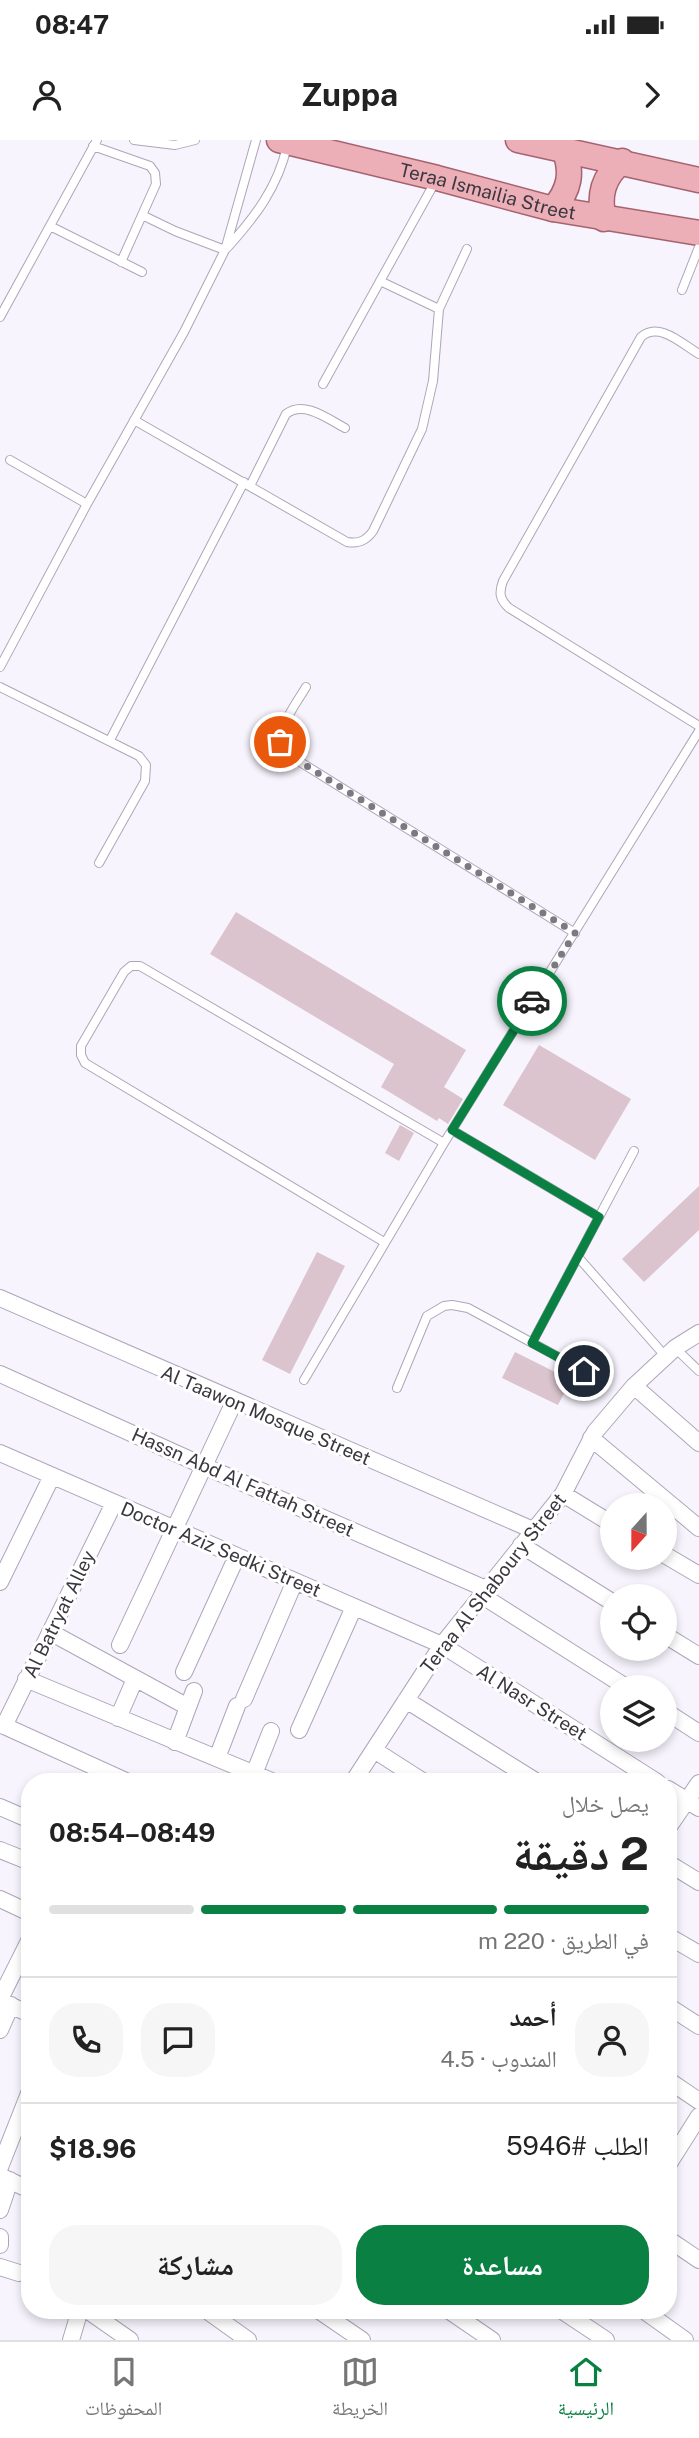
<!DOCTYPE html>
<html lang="ar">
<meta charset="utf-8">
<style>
body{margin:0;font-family:"Public Sans","Noto Naskh Arabic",sans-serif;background:#f6f6f6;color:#222;direction:rtl;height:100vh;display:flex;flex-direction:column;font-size:26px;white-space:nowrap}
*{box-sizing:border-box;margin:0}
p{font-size:23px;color:#767676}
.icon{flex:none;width:38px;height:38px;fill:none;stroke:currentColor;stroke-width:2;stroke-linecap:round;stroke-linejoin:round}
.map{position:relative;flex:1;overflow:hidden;direction:ltr}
.drawer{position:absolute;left:21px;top:1633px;width:656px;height:546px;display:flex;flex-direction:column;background:#fff;border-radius:28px;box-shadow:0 4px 10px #0003;direction:rtl}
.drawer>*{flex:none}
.needle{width:46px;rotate:201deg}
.tools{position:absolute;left:600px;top:1353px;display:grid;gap:14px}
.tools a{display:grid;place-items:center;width:77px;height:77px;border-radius:50%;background:#fff;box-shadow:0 4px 10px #0003;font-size:35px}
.pin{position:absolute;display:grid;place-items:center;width:60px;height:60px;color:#fff;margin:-30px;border:4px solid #fff;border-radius:50%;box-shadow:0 2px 7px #0007}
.courier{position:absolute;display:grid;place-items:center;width:70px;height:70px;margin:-35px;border:5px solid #0b8043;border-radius:50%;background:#fff;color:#222;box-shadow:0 2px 9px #0007}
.headline em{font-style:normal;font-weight:700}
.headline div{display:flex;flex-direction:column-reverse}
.headline{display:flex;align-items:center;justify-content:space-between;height:119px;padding:0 28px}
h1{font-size:46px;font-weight:700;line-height:52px}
.bar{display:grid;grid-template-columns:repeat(4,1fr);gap:10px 7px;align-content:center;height:84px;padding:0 28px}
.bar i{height:9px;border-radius:5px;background:#e0e0e0}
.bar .selected{background:#0b8043}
.bar p{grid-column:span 4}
.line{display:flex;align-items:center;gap:18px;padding:0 28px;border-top:2px solid #e0e0e0}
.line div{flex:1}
.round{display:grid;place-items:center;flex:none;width:74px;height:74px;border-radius:28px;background:#f6f6f6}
.button{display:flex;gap:14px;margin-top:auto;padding:14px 28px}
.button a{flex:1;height:80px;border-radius:28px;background:#0b8043;color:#fff;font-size:28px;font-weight:700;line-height:80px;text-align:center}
.button a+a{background:#f6f6f6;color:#222}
.status{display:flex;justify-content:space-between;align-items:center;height:49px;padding:0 35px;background:#fff;direction:ltr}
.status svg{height:19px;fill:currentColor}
header{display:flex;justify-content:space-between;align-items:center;height:91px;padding:0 28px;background:#fff;font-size:32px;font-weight:700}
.menu{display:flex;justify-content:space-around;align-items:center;height:98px;border-top:2px solid #e0e0e0;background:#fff;font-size:19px;color:#767676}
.menu a{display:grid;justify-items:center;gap:4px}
.menu .selected{color:#0b8043}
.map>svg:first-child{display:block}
</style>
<div class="status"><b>08:47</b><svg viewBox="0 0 49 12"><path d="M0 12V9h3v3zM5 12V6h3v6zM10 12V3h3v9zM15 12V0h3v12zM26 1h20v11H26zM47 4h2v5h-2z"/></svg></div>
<header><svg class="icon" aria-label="forward" viewBox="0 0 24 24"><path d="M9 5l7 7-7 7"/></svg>Zuppa<svg class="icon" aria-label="person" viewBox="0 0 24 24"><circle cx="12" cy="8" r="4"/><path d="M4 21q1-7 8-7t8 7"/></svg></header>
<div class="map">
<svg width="699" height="2200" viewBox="0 0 699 2200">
<rect width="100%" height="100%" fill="#f7f4fd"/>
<path fill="#dbc4cd" d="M236 772 466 910 444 947 463 959 448 984 439 978 437 981 381 947 394 924 210 814Z
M539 905 631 959 595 1020 503 965Z
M400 985 414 993 399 1021 385 1013Z
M699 1046V1090L644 1142 622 1119Z
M317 1112 345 1126 290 1234 262 1220Z
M515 1212 571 1240 558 1265 502 1238Z"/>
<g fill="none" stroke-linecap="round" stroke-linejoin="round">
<defs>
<path id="lane" d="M134 0 175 5 195 0
M93 6 150 26 155 33 156 44 121 122
M142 75 175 91 225 110
M50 86 142 132
M227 108C255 77 278 47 287 6
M380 141 439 169
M682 150 699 107
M0 177 97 0
M699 214C682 204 659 181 641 197L503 441C499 452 499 459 509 468L699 586
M323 244 435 42
M134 280 347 402C358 404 366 401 373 391L422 289 433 241 439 169 467 109
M10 320 87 364
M250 346 286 274C304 260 328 279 345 288
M0 527 87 364 184 192 225 110 256 0
M0 547 139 616 146 625 145 641 99 723
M306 547C298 561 272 594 284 609 287 614 293 617 297 620L575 793
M110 600 244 342
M452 990 599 1077
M384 1102 85 923 81 915V906L124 832 131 826H140L444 1003
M578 1117 666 1217
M532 1203 634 1011
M675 1208 699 1231
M304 1240 444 1003 699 591
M397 1248 427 1176 444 1166 452 1165 468 1168 584 1231"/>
<path id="street" d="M0 1158 533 1390
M0 1234 204 1326 486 1449
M634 1246 699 1303
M591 1298 699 1388
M0 1313 442 1505 657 1642
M563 1354 612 1384
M521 1405 612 1462
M665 1415 699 1435
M0 1442 52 1336
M481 1455 626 1547
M50 1492 188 1567
M665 1495 699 1516
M120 1505 234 1262
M184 1532 237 1416
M26 1539 274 1642
M244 1559 295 1441
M406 1560 537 1642
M665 1571 699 1593
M118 1578 135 1539
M0 1584 128 1642
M4 1586 114 1363
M299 1590 354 1467
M175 1602 194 1551
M374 1610 424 1642
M217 1618 237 1566
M254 1634 271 1591
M353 1642 442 1505 563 1354 595 1292 634 1246 675 1208 699 1193
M668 1649 699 1668
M0 1667 30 1680
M668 1688 699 1643
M0 1710 30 1722
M668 1723 699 1742
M0 1759 30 1773
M668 1796 699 1814
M0 1859 30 1799
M0 1861 30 1874
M668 1866 699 1886
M0 1890 11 1865
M668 1940 699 1961
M668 2025 699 1976
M0 2027 30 1951
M0 2036 30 2050
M0 2070 10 2040
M0 2097V2105
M668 2099 699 2120
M0 2127 19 2133
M87 2170 130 2200
M206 2170 248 2200
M318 2170 362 2200
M448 2170 492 2200
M561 2170 606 2200
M643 2170 685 2200
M71 2200 80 2170"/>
<g id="primary">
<path id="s1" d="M279 0 437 38 553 69 699 93"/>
<path d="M518 0 699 40"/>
<path d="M553 69C570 50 573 32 564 9"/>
<path d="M604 79C598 56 603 37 622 21"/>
</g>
</defs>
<use href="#lane" stroke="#ada6b9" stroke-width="10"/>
<use href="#street" stroke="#ada6b9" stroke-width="18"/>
<use href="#primary" stroke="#a6636f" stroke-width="27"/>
<use href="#lane" stroke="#fff" stroke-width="8"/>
<use href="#street" stroke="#fff" stroke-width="16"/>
<use href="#primary" stroke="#ecafb8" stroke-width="24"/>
</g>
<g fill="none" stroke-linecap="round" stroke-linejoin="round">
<path stroke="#7c7982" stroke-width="7" stroke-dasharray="0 12.6" d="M280 602 284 610 297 620 575 793 532 861"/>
<path stroke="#0b8043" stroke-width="9" d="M532 861 452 990 599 1077 532 1203 584 1231"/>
</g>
<g text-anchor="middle" stroke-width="6" stroke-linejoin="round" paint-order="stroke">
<g font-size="19" fill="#3a373f" stroke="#fff">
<text dy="7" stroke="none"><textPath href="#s1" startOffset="215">Teraa Ismailia Street</textPath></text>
<text transform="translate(266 1275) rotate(23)" y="7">Al Taawon Mosque Street</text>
<text transform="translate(243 1342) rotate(24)" y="7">Hassn Abd Al Fattah Street</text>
<text transform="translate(221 1409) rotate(23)" y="7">Doctor Aziz Sedki Street</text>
<text transform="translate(493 1443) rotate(-52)" y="7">Teraa Al Shaboury Street</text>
<text transform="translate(59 1474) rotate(-64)" y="7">Al Batryat Alley</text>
<text transform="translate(532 1562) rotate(32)" y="7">Al Nasr Street</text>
</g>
</g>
</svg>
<div class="tools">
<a><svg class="needle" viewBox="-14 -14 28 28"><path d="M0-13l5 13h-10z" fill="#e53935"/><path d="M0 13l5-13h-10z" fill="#767676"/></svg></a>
<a><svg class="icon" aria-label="locate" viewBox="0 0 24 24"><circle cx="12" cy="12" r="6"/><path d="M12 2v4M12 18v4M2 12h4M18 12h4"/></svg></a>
<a><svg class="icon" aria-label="layers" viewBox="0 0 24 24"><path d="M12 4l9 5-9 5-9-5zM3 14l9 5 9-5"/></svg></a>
</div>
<div class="pin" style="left:280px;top:602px;background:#ea580c"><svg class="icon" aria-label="bag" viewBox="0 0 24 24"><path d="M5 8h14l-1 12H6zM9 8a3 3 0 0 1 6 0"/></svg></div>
<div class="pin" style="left:584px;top:1231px;background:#1f2937"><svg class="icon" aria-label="home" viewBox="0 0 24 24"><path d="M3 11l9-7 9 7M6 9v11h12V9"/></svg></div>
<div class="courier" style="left:532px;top:861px"><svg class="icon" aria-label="car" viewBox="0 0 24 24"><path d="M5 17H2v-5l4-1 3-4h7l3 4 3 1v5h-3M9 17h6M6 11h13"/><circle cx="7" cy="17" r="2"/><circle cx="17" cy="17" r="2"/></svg></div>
<section class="drawer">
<div class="headline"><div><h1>2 دقيقة</h1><p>يصل خلال</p></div><em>08:49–08:54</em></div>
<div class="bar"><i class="selected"></i><i class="selected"></i><i class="selected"></i><i></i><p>في الطريق · 220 m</p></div>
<div class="line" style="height:126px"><a class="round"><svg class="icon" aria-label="person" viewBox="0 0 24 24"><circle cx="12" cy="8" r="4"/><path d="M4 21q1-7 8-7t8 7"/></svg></a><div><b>أحمد</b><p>المندوب · 4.5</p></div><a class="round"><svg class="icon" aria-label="chat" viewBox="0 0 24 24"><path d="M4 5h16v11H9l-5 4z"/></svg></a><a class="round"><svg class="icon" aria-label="phone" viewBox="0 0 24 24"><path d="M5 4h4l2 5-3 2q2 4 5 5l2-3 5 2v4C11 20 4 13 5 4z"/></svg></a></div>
<div class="line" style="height:91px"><div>الطلب #5946</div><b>$18.96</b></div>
<div class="button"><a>مساعدة</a><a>مشاركة</a></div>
</section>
</div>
<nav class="menu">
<a class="selected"><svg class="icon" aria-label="home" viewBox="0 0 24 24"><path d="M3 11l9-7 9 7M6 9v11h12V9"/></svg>الرئيسية</a>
<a><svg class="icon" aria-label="map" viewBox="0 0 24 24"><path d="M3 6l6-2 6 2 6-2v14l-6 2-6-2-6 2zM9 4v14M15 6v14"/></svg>الخريطة</a>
<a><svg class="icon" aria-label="saved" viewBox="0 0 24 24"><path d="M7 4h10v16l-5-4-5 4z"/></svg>المحفوظات</a>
</nav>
